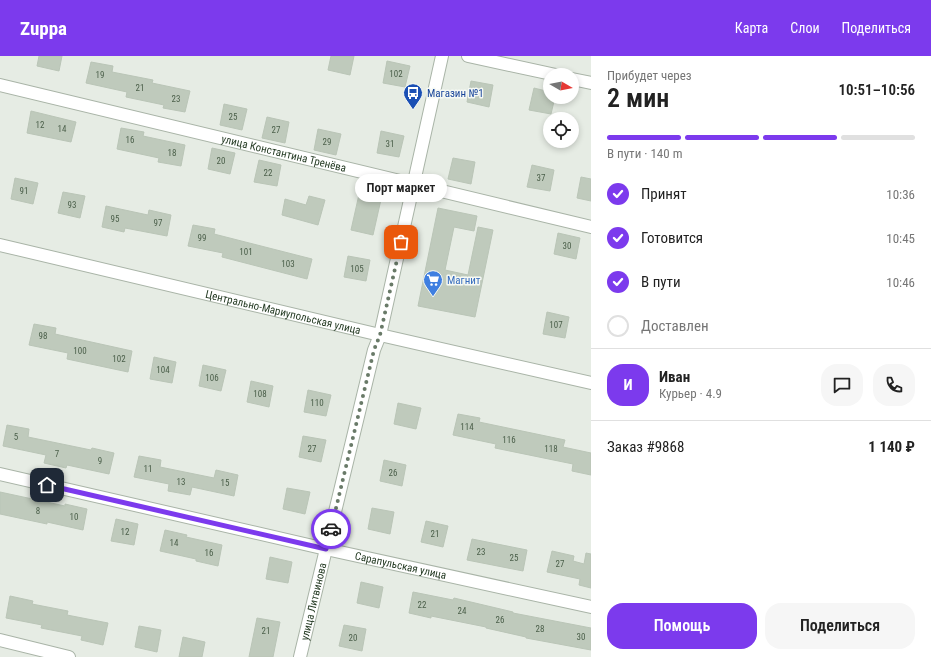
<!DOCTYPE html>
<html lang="ru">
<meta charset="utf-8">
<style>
body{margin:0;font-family:"Roboto Condensed",sans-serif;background:#f6f6f6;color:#222;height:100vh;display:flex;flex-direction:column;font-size:15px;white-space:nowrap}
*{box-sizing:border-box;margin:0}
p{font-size:13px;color:#767676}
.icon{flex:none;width:22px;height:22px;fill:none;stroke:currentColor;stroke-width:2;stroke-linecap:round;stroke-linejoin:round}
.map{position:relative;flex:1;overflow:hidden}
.panel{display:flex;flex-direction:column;background:#fff;width:340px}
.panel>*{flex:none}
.needle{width:26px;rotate:99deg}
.buttons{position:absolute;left:543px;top:12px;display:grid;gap:8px}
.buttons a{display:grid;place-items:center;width:36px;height:36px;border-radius:50%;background:#fff;box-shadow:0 2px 6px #0003;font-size:20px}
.pin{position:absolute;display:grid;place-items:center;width:34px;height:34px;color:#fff;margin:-17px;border-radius:8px;box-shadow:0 2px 6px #0006}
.courier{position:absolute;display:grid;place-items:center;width:40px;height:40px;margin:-20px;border:3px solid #7c3aed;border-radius:50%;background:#fff;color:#222;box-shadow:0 1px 5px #0007}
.bubble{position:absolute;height:28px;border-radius:14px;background:#fff;box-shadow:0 2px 6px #0003;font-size:13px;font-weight:600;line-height:28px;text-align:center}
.overview em{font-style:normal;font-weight:600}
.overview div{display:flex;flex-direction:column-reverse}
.overview{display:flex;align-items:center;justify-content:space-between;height:68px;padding:0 16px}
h1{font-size:26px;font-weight:600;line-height:30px}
.bar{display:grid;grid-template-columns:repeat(4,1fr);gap:6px 4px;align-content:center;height:48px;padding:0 16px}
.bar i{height:5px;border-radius:3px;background:#e0e0e0}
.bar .selected{background:#7c3aed}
.bar p{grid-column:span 4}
.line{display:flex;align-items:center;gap:10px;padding:0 16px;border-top:1px solid #e0e0e0}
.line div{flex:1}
.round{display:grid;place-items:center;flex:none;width:42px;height:42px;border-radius:16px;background:#f6f6f6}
ol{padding:0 16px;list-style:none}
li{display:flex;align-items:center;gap:12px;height:44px}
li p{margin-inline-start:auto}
li .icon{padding:4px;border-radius:50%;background:#7c3aed;color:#fff;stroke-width:4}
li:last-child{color:#767676}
li i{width:22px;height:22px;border:2px solid #e0e0e0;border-radius:50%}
.button{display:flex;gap:8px;margin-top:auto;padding:8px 16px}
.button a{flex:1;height:46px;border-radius:16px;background:#7c3aed;color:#fff;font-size:16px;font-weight:600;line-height:46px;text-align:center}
.button a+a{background:#f6f6f6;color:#222}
header{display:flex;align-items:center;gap:24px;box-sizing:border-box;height:56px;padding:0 20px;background:#7c3aed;color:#fff}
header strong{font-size:19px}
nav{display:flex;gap:22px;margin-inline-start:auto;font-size:14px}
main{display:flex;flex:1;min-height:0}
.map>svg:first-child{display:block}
</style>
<header>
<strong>Zuppa</strong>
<nav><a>Карта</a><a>Слои</a><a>Поделиться</a></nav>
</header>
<main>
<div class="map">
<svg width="591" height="601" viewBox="0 0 591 601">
<rect width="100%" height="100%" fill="#e6ece4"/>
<path fill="#bfcabc" stroke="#bac5b7" d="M39 0H62L59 15 37 10Z
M331 0H354L350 19 328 14Z
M387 5 410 10 405 31 383 27Z
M91 6 113 10 112 16 153 24 152 27 190 35 185 56 163 52 164 49 126 41 127 36 86 27Z
M471 25 493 29 489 51 467 46Z
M534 32 550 36V41H555L551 58 529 54Z
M224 48 247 53 242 74 220 69Z
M31 55 76 66 71 86 27 77Z
M267 61 289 66 285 87 262 82Z
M121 72 144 76 143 80 185 89 181 110 158 106 159 102 117 93Z
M318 73 341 78 336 99 314 94Z
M381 75 404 80 399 101 377 97Z
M212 92 235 97 230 118 208 113Z
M453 102 475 106 471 128 448 123Z
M259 104 281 109 277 130 254 126Z
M532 109 554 114 550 135 527 131Z
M581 121 591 123V145L577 142Z
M15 122 38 127 33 148 11 143Z
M360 134 382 139 373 179 351 174Z
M63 136 85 140 80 162 58 157Z
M309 140 325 144 318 169 282 159 285 143 306 149Z
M106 150 148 159 149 154 171 159 167 180 125 172 124 176 102 171Z
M438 152 477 160 474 175 454 171 445 214 468 219 478 171 493 174 475 261 418 250Z
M193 169 215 173 214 178 312 203 307 223 222 201 223 197 188 190Z
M558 177 580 182 576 203 554 198Z
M348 200 370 204 366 225 344 221Z
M547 256 569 261 565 282 543 278Z
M34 268 56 272 55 278 132 295 128 316 67 303 68 297 29 289Z
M154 301 176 306 172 327 150 323Z
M203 309 226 314 221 335 199 330Z
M251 325 273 330 269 351 247 346Z
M308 334 331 339 326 360 304 356Z
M398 347 421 352 416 373 394 368Z
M458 358 480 362 479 366 565 384 563 391 591 397V419L572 415 573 408 495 392 496 388 453 379Z
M7 369 29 373 28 381 91 394 92 392 114 397 109 418 67 409 66 412 44 407 46 399 3 390Z
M303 380 326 384 321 406 299 401Z
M139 400 161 404 160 411 214 422 216 414 238 419 234 440 192 431 190 439 168 435 169 428 134 421Z
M384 404 406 409 402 430 380 425Z
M287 432 310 436 305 458 283 453Z
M0 436 65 450V448L87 453 83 474 47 466V468L0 458Z
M372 452 394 456 390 478 368 473Z
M116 463 138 468 134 489 111 485Z
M426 465 448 470 443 491 421 486Z
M165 474 187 479 186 481 222 489 218 510 196 505V503L160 495Z
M472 483 527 494 523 515 467 504Z
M552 495 574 500 573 505 584 508 586 497 591 498V532L579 529 580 523 547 516Z
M270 501 292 506 288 527 266 523Z
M361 526 383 531 379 552 357 547Z
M413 536 453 544 454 542 513 556V557L591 572V594L526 582V581L486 572V571L431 560V562L409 557Z
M10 540 33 545 32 548 68 555 67 559 108 567 103 589 81 584 82 580 41 572 42 569 6 562Z
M257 562 280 566 273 601H249Z
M344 569 366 573 362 595 339 590Z
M139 570 161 574 157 596 135 591Z
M183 581 205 586 202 601H179Z"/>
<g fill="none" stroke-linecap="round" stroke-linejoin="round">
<defs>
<g id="minor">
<path d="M468 0 556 19"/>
<path d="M572 23 591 27"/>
<path id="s1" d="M0 29 591 171"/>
<path id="s2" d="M0 418 326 493 591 551"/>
<path d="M0 584 69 601"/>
</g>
<g id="tertiary">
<path id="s3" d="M0 189 380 279 591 327"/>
<path id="s4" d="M300 601 374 294 380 279 442 0"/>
</g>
</defs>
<use href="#minor" stroke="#a9b4a7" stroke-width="14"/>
<use href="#tertiary" stroke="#a9b4a7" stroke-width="14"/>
<use href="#minor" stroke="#fff" stroke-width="12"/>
<use href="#tertiary" stroke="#fff" stroke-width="12"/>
</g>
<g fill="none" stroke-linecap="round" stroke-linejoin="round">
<path stroke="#697a68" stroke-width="4" stroke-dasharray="0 7.2" d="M331 473 374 294 380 279 401 186"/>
<path stroke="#7c3aed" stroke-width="5" d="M47 429 326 493 331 473"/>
</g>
<defs>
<symbol id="bus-pin" viewBox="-11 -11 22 30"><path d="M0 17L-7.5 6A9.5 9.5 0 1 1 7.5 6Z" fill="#1a4fb4" stroke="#f6f9f4"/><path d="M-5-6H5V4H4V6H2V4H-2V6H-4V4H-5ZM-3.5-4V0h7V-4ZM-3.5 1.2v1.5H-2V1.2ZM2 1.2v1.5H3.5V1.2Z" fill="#fff"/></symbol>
<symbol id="supermarket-pin" viewBox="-11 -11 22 30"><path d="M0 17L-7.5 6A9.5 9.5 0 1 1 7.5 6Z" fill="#3f7fe0" stroke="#f6f9f4"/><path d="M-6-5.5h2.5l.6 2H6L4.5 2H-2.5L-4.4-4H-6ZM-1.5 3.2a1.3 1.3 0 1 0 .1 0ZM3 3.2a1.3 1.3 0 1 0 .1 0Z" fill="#fff"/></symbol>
</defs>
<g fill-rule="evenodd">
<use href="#bus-pin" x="402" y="26" width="22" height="30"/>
<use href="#supermarket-pin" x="422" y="213" width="22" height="30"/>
</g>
<g text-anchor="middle" stroke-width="3" stroke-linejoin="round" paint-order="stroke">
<g font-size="9" fill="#4c604b">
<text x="396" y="21">102</text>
<text x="100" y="22">19</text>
<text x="140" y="35">21</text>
<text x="176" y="46">23</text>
<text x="233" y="64">25</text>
<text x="40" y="72">12</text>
<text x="62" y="76">14</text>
<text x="276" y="77">27</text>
<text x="130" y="87">16</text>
<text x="327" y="89">29</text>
<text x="390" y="91">31</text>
<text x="172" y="100">18</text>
<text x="221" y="108">20</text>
<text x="268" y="120">22</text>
<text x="541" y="125">37</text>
<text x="24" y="138">91</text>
<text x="72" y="152">93</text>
<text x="115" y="166">95</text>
<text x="158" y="170">97</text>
<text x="202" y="185">99</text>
<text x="567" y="193">30</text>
<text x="246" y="199">101</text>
<text x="288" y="211">103</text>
<text x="357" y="216">105</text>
<text x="556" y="272">107</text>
<text x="43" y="283">98</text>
<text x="80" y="298">100</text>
<text x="119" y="306">102</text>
<text x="163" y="317">104</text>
<text x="212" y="325">106</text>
<text x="260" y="341">108</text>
<text x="317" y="350">110</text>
<text x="467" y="374">114</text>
<text x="16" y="384">5</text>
<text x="509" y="387">116</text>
<text x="312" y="396">27</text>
<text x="551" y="396">118</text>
<text x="57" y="401">7</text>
<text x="100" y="408">9</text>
<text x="148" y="416">11</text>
<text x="393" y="420">26</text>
<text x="181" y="429">13</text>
<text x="225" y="430">15</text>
<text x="38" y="458">8</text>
<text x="74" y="464">10</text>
<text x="125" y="479">12</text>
<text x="435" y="481">21</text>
<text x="174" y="490">14</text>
<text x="481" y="499">23</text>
<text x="209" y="500">16</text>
<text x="514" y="505">25</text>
<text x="560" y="511">27</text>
<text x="422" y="552">22</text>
<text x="462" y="558">24</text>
<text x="500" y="567">26</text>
<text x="540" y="576">28</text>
<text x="266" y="578">21</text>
<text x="581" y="584">30</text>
<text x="353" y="585">20</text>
</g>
<g font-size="11" fill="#164399" stroke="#f6f9f4" text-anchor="start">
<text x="427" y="41">Магазин №1</text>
</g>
<g font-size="11" fill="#263c25" stroke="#f6f9f4">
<text dy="4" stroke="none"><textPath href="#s1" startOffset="292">улица Константина Тренёва</textPath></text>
<text dy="4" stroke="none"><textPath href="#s3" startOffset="291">Центрально-Мариупольская улица</textPath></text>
<text dy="4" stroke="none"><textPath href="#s2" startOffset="411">Сарапульская улица</textPath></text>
<text dy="4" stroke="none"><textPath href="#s4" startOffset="57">улица Литвинова</textPath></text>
</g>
<g font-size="11" fill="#366cbe" stroke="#f6f9f4" text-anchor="start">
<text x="447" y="228">Магнит</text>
</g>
</g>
</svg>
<div class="buttons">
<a><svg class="needle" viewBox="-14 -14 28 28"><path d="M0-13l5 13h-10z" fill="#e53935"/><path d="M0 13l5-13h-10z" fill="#767676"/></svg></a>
<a><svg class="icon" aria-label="locate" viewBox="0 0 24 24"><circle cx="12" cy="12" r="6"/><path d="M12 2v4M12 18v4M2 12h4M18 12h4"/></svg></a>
</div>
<div class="pin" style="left:401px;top:186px;background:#ea580c"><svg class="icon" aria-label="bag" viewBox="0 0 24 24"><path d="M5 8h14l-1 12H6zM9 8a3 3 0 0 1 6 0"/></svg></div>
<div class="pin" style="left:47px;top:429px;background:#1f2937"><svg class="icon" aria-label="home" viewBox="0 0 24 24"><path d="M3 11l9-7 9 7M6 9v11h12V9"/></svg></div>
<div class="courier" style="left:331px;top:473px"><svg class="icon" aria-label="car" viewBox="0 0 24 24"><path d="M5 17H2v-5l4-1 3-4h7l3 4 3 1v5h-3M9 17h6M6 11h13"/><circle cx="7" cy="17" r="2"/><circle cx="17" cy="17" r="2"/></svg></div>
<div class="bubble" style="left:355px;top:118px;width:92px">Порт маркет</div>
</div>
<section class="panel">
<div class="overview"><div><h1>2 мин</h1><p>Прибудет через</p></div><em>10:51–10:56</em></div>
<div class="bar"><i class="selected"></i><i class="selected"></i><i class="selected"></i><i></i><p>В пути · 140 m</p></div>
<ol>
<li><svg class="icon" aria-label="check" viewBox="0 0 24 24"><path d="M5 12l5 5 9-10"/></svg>Принят<p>10:36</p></li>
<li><svg class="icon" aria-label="check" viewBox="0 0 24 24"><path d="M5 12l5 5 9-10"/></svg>Готовится<p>10:45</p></li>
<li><svg class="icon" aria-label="check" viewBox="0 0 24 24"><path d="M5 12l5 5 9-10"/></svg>В пути<p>10:46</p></li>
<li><i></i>Доставлен</li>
</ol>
<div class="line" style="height:72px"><b class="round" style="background:#7c3aed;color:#fff">И</b><div><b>Иван</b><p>Курьер · 4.9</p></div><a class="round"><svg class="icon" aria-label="chat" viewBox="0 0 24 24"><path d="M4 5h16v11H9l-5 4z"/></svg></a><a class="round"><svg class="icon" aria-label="phone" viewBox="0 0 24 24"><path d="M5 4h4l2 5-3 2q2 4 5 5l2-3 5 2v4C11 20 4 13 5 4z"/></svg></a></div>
<div class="line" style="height:52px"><div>Заказ #9868</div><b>1 140 ₽</b></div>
<div class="button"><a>Помощь</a><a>Поделиться</a></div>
</section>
</main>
